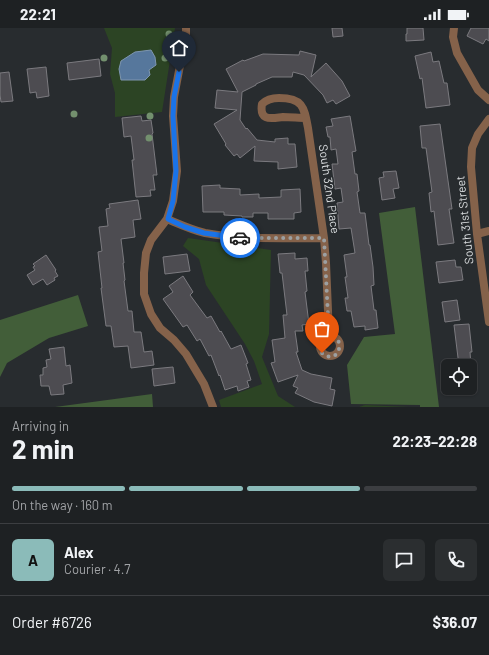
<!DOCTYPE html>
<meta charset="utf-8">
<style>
body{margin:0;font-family:Barlow,sans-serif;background:#2b2e30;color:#f1f3f6;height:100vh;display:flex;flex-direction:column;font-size:15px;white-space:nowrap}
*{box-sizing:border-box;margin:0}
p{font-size:13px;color:#a1a3a6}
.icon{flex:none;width:22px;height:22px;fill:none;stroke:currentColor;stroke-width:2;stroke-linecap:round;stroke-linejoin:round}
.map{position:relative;height:379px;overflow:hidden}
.sheet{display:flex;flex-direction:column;background:#1e2123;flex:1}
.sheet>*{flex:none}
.buttons{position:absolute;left:441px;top:331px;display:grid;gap:8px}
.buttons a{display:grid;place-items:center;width:36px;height:36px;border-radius:6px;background:#1e2123;box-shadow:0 1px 3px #0004,0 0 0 1px #3c3e41;font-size:20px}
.pin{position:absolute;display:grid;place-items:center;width:34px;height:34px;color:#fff;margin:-41px -17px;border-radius:50% 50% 50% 0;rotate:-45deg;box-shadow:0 0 4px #0007}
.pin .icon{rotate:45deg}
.courier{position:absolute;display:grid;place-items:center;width:40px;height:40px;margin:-20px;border:3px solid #1a73e8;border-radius:50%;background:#fff;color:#222;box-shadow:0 1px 5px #0007}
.head em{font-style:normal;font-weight:700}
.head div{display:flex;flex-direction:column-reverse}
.head{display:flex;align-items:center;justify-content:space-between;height:68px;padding:0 12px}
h1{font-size:26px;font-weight:700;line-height:30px}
.bar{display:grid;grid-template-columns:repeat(4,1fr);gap:6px 4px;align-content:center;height:48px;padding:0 12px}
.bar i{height:5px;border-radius:3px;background:#3c3e41}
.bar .selected{background:#8bbbb9}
.bar p{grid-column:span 4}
.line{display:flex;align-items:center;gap:10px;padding:0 12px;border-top:1px solid #3c3e41}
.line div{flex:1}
.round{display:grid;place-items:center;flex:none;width:42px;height:42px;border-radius:6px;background:#2b2e30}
.status{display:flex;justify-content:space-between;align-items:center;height:28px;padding:0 20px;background:#1e2123;direction:ltr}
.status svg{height:11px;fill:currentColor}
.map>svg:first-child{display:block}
</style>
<div class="status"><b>22:21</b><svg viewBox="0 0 49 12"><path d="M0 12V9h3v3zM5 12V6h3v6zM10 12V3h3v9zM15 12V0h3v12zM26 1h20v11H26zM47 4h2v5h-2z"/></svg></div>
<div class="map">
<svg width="489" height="379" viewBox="0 0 489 379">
<rect width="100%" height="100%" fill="#282c2f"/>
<path fill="#2c4424" d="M104 0H175L162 84 115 89V65L110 46 112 20Z
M188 210 271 222 269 306 262 329 278 368 295 379H221L219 372 262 356 254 333 245 316 206 257 199 231 183 218Z
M365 377 409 379H359Z"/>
<path fill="#425e39" d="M415 179 439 379H420V377L351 376 347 337 364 309 395 306 379 185Z
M78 267 88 298 49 310 7 335 0 349V292Z
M152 366 153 379H55Z"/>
<path fill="#56779c" stroke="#7e96b0" d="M151 22 155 29 156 37 149 42 150 47 145 52H121L119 41 121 33 135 24Z"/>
<path fill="#4d4c51" stroke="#7b7a7f" d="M332 0H342L343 8 333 9Z
M407 0H423L424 12 406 13V6H407Z
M471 0H489V13L486 11 483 16 467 8Z
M300 23 316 27 311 49 326 35 342 53 350 68 336 76 333 72 327 75 323 67 304 47 293 44 292 49H272L256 56V57L242 64 240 92 246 101 247 100 257 112 275 114V111L288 110V116H295L297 139 278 141V134L254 133 255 118 240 130 237 126 234 128 225 117 226 116 214 96 237 82 215 80 217 62 238 64 226 41 243 32 244 33 263 26 299 27Z
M431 24 433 34 439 33 444 55H447L450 77 426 80 422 50 420 51 415 28Z
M99 31 101 48 69 52 67 35Z
M46 39 49 68 37 70 36 64 30 65 27 41Z
M9 44 13 73 1 74 0 67V45Z
M141 88 142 93 151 92 153 105 152 106 157 147H153L155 162H150L151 168 136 169 132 132H134L131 108 124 109 122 90Z
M350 88 356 123 352 124 355 146H357L359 163 357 164 360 185H365L369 217H370L373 239 374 257 371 258 374 282H376L378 300 365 302V298L354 299 351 283H347L345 270H348L345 249H347L344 227 355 225 351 200 339 201 337 175 343 174 341 160 335 161 332 136H338L336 121 331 122 330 109H328L326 99 333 98 331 91Z
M440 96 452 181H449L454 215 438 217 434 183 431 184 429 165 432 164 426 120H422L420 98Z
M396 143 399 160 393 161 395 170 382 172 379 150 384 149 383 144Z
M220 157V160L240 161V167L259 166V170L281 169V162L300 161 301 184 294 185V191H268V185H253V189H242V188L224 187V184H203L202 158Z
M138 172 141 191 133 192 135 209 121 211 124 235H123L125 252 124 253 128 283H132L134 304H141L144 324 152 323 154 337 131 340 128 318 114 319 111 298H106L101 260H102L98 224 102 223 99 199 108 198 106 181 110 180 109 176Z
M295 225V231L307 230 308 243H305L307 263 305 264 309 296 302 297 303 303H295L298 324H296L302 342 311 346 332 350 330 361 335 362 332 378 314 374 295 365 298 360 293 358 298 347 278 354 271 335 275 334 272 312 285 310 283 287H287L282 245H280L278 226Z
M187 226 190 243 165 246 163 229Z
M46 227 56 242 55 243 58 248 54 250 55 252 47 257 43 251 33 257 27 247 35 242 33 239 35 238 33 236Z
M455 232 456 239H461L463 252 439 255 436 234Z
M183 248 193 264 190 267 207 290 211 288 220 304 221 303 231 321 241 317 248 335 246 336 251 352 247 353 249 359 238 363 237 358 225 362 220 347 219 348 211 327 209 328 200 311 197 313 187 297 183 299 163 271 173 264 169 258Z
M457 272 460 292 445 294 442 274Z
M469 296 472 324H470L471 338H459L454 297Z
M64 319 66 338 70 337 72 355 63 357 64 366 51 367 49 358H41L40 347H43V340L47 339 46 332 51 331 49 321Z
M173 339 175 355 154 358 152 341Z"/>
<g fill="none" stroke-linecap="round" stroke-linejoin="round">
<path stroke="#85624a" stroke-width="8" d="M186 0V6L174 69 173 88 177 143 173 173 167 191 151 212 146 225 144 245V266L151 286 160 300 174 312 186 326 204 356 213 379
M454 0 453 9 457 25 478 62 489 72
M306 90C299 90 291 89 283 89 272 90 259 94 262 76 267 71 273 70 279 70 303 70 304 79 308 100L324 210 326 235 329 307
M489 91 478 106 472 120 471 139 477 206 489 294
M167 191C179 196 192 202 205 205 244 212 284 210 324 210
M477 206 489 203
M320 318a10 10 0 1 1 20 0a10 10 0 1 1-20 0Z"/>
</g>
<g fill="#73906e">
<circle cx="169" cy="6" r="3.5"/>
<circle cx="104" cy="30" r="3.5"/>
<circle cx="165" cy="30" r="3.5"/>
<circle cx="74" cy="86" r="3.5"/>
<circle cx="150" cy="88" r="3.5"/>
<circle cx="149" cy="110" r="3.5"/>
</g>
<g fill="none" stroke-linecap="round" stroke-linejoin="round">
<path stroke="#9ca0a2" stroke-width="4" stroke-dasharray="0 7.2" d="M240 210H324L329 308H333L338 312C343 325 332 334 322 325"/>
<path stroke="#1a73e8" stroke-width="5" d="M179 44 174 69 173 88 176 143 173 173 168 191 185 199 204 205 240 210"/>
</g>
<g text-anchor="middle" stroke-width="3" stroke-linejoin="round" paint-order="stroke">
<g font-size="12" fill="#dbdee0" stroke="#282c2f">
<text transform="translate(329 161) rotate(82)" y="4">South 32nd Place</text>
<text transform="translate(465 192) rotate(-96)" y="4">South 31st Street</text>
</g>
</g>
</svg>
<div class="buttons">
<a><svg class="icon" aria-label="locate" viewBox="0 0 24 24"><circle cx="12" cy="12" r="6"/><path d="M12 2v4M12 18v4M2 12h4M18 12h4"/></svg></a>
</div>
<div class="pin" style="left:322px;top:325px;background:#ea580c"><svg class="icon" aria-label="bag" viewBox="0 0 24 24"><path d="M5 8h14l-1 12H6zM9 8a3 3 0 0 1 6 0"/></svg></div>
<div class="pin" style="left:179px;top:44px;background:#1f2937"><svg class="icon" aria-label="home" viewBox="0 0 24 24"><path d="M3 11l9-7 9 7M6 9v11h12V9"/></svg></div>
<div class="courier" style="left:240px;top:210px"><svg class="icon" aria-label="car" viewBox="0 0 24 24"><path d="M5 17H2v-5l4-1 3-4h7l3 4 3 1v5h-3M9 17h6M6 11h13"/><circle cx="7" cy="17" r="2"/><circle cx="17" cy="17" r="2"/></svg></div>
</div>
<section class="sheet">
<div class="head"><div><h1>2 min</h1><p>Arriving in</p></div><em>22:23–22:28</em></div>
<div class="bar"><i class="selected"></i><i class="selected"></i><i class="selected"></i><i></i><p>On the way · 160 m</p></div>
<div class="line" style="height:72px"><b class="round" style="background:#8bbbb9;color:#111">A</b><div><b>Alex</b><p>Courier · 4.7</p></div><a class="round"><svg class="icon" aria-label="chat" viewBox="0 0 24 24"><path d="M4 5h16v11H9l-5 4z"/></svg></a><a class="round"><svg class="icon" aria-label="phone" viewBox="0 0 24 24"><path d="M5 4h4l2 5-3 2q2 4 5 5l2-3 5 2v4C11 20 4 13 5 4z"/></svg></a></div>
<div class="line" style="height:52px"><div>Order #6726</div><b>$36.07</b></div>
</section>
